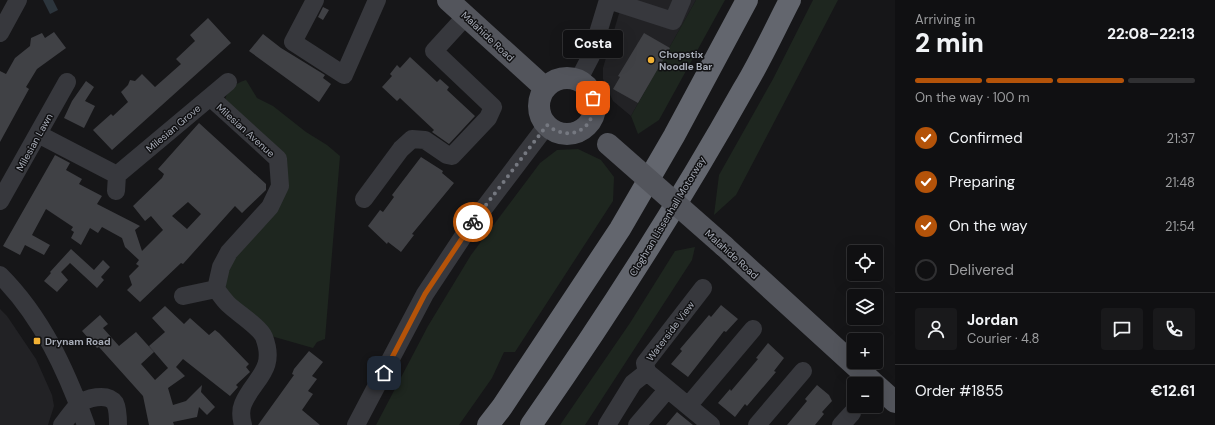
<!DOCTYPE html>
<meta charset="utf-8">
<style>
body{margin:0;font-family:"DM Sans",sans-serif;background:#19191b;color:#f1f3f6;height:100vh;display:flex;flex-direction:column;font-size:15px;white-space:nowrap}
*{box-sizing:border-box;margin:0}
p{font-size:13px;color:#9c9d9f}
.icon{flex:none;width:22px;height:22px;fill:none;stroke:currentColor;stroke-width:2;stroke-linecap:round;stroke-linejoin:round}
.map{position:relative;flex:1;overflow:hidden}
.side{display:flex;flex-direction:column;background:#101012;width:320px}
.side>*{flex:none}
.controls{position:absolute;left:847px;top:245px;display:grid;gap:8px}
.controls a{display:grid;place-items:center;width:36px;height:36px;border-radius:4px;background:#101012;box-shadow:0 4px 16px #0002,0 0 0 1px #303032;font-size:20px}
.pin{position:absolute;display:grid;place-items:center;width:34px;height:34px;color:#fff;margin:-17px;border-radius:8px;box-shadow:0 2px 6px #0006}
.courier{position:absolute;display:grid;place-items:center;width:40px;height:40px;margin:-20px;border:3px solid #b45309;border-radius:50%;background:#fff;color:#222;box-shadow:0 1px 5px #0007}
.bubble{position:absolute;height:28px;border-radius:4px;background:#101012;box-shadow:0 4px 16px #0002,0 0 0 1px #303032;font-size:13px;font-weight:800;line-height:28px;text-align:center}
.headline em{font-style:normal;font-weight:800}
.headline div{display:flex;flex-direction:column-reverse}
.headline{display:flex;align-items:center;justify-content:space-between;height:68px;padding:0 20px}
h1{font-size:26px;font-weight:800;line-height:30px}
.bar{display:grid;grid-template-columns:repeat(4,1fr);gap:6px 4px;align-content:center;height:48px;padding:0 20px}
.bar i{height:5px;border-radius:3px;background:#303032}
.bar .active{background:#b45309}
.bar p{grid-column:span 4}
.line{display:flex;align-items:center;gap:10px;padding:0 20px;border-top:1px solid #303032}
.line div{flex:1}
.round{display:grid;place-items:center;flex:none;width:42px;height:42px;border-radius:4px;background:#19191b}
ol{padding:0 20px;list-style:none}
li{display:flex;align-items:center;gap:12px;height:44px}
li p{margin-inline-start:auto}
li .icon{padding:4px;border-radius:50%;background:#b45309;color:#fff;stroke-width:4}
li:last-child{color:#9c9d9f}
li i{width:22px;height:22px;border:2px solid #303032;border-radius:50%}
main{display:flex;flex:1;min-height:0}
.map>svg:first-child{display:block}
</style>
<main>
<div class="map">
<svg width="895" height="425" viewBox="0 0 895 425">
<rect width="100%" height="100%" fill="#161618"/>
<path fill="#222225" d="M623 0H696L631 116 613 101 603 79V68Z
M0 309 7 316 36 359 52 395 54 406 48 425H0Z"/>
<path fill="#1e261f" d="M696 0H725L659 120 638 134 631 116Z
M813 0H838L736 195 714 215 719 175 773 79Z
M246 80 257 98 273 106 306 132 327 145 340 156 325 339 317 342 313 348 271 336 233 300 225 286 227 268 287 183 225 104C225 90 234 84 246 80Z
M578 149 601 160 614 177 613 201 515 352H504L492 378 459 425H376L428 326 471 255 540 163 557 150Z
M695 247 692 260 585 425H560L630 323 675 251Z"/>
<path fill="#2c353c" d="M43 0H53L58 10 50 14Z"/>
<path fill="#404145" fill-rule="evenodd" d="M323 7 329 10 323 20 318 17Z
M208 18 231 43 112 150 93 130 111 114 113 116 128 102 121 92 128 85 130 80 135 81 142 74 155 87 181 64 176 59 195 41 190 35Z
M54 32 66 48 37 69 26 87 29 89 0 142V71L6 74 15 58 30 46 31 38 42 33 45 38Z
M644 33 670 48 638 103 613 89 620 77 618 76Z
M263 34 281 48 325 75 323 78 331 84 319 102 249 51Z
M410 57 437 82 440 79 449 87 447 90 475 116 449 144 432 132 434 130 400 98 397 101 382 87 392 76 390 74 397 65 400 68Z
M86 81 94 87 85 101 95 106 84 128 64 118 72 101Z
M199 123 266 184V190L242 213 235 206 183 264 181 263 140 302 127 290 132 285 129 276 139 266 136 264 139 260 125 247 122 238 102 227 98 233 90 228 81 245 71 238 74 232 71 230 73 227 46 209 32 235 50 245 44 255 25 245 20 255 3 246 55 155 70 163 66 170 82 179 79 184 102 196 97 204 140 226 135 230 142 251 163 230 151 216 145 221 133 206 162 178 164 174 158 169ZM188 202 201 214 187 229 172 216Z
M421 157 443 171 442 173 454 183 412 234 414 235 401 252 388 242 387 244 368 226 380 210 383 212 394 197 392 195Z
M71 249 94 270 103 260 110 267 101 277 104 280 97 288 70 263 61 272 68 280 57 292 44 281 51 273 50 272Z
M721 305 738 319 726 332 724 331 688 377 671 364 682 351 680 349 709 315 711 317Z
M165 306 184 324 190 318 209 335 215 330 219 333 249 364 246 367 250 372 236 385 238 387 230 396 183 359 176 367 185 376 168 388 173 405 186 401 202 385 201 392 215 407 207 415 199 407 197 417 173 422 174 425H149L143 396 99 347 97 348 82 331 100 315 108 324 103 328 119 346 136 332 154 352 141 364 155 380 168 368 149 346 165 332 152 318Z
M768 343 784 358 774 371 776 372 747 406 745 404 735 417 718 403 730 389 731 391 758 359 756 358Z
M309 351 323 362 312 376 317 379 308 391 313 394 302 410 320 425H258L294 375 292 374 294 369Z
M817 385 829 395 832 401 822 412 824 414 815 425H787L807 401 805 399Z
M677 412 693 425H666Z"/>
<g fill="none" stroke-linecap="round" stroke-linejoin="round">
<path stroke="#37383d" stroke-width="18" d="M315 0 293 42 344 75 377 0
M608 0 673 21 682 0
M0 33 18 0
M578 81 591 56 608 0
M210 97 278 159 280 186 270 207 229 252 221 267 216 289C220 294 223 299 228 304 236 312 260 327 264 337 277 371 253 379 243 404 240 411 241 418 243 425
M38 134 117 175 228 82
M116 191 117 175
M364 199 401 149 412 139 425 140 447 155 452 156 488 118 493 107 434 51 466 16
M0 201 67 82
M0 275C42 317 66 370 86 425
M703 288 645 363 647 372 711 425
M183 296 216 289
M688 406 753 329
M62 425C67 419 72 411 78 405 86 398 107 392 115 403 118 409 118 418 118 425
M356 425 425 294 466 232 547 125
M607 425 633 383 647 372
M637 425 661 397
M757 425 803 371
M841 425 852 413"/>
<path stroke="#53555c" stroke-width="22" d="M448 0 545 88
M539 106a28 28 0 1 1 56 0a28 28 0 1 1-56 0Z
M724 246 875 384
M876 385 895 402"/>
<path stroke="#63666e" stroke-width="22" d="M488 425 502 407 620 229 674 136 747 0
M531 425C607 316 679 204 744 88 761 60 775 29 790 0"/>
<path stroke="#53555c" stroke-width="22" d="M608 144 724 246"/>
</g>
<g fill="none" stroke-linecap="round" stroke-linejoin="round">
<path stroke="#757880" stroke-width="4" stroke-dasharray="0 7.2" d="M473 222 547 125C571 144 598 128 593 98"/>
<path stroke="#b45309" stroke-width="5" d="M384 373 425 294 473 222"/>
</g>
<g fill="#f2b134" stroke="#111113" stroke-width="1.5">
<circle cx="651" cy="60" r="4"/>
<rect x="33" y="337" width="8" height="8" rx="2"/>
</g>
<g text-anchor="middle" stroke-width="3" stroke-linejoin="round" paint-order="stroke">
<g font-size="10" fill="#a8adb8" stroke="#111113">
<text transform="translate(488 36) rotate(43)" y="4">Malahide Road</text>
<text transform="translate(173 128) rotate(-40)" y="4">Milesian Grove</text>
<text transform="translate(246 130) rotate(42)" y="4">Milesian Avenue</text>
<text transform="translate(34 142) rotate(-61)" y="4">Milesian Lawn</text>
<text transform="translate(667 216) rotate(-59)" y="4">Cloghran Lissenhall Motorway</text>
<text transform="translate(732 254) rotate(42)" y="4">Malahide Road</text>
<text transform="translate(670 331) rotate(-53)" y="4">Waterside View</text>
</g>
<g font-size="10" font-weight="bold" fill="#a8adb8" stroke="#111113" text-anchor="start">
<text x="659" y="58">Chopstix<tspan x="659" dy="12">Noodle Bar</tspan></text>
<text x="45" y="345">Drynam Road</text>
</g>
</g>
</svg>
<div class="controls">
<a><svg class="icon" aria-label="locate" viewBox="0 0 24 24"><circle cx="12" cy="12" r="6"/><path d="M12 2v4M12 18v4M2 12h4M18 12h4"/></svg></a>
<a><svg class="icon" aria-label="layers" viewBox="0 0 24 24"><path d="M12 4l9 5-9 5-9-5zM3 14l9 5 9-5"/></svg></a>
<a>+</a>
<a>−</a>
</div>
<div class="pin" style="left:593px;top:98px;background:#ea580c"><svg class="icon" aria-label="bag" viewBox="0 0 24 24"><path d="M5 8h14l-1 12H6zM9 8a3 3 0 0 1 6 0"/></svg></div>
<div class="pin" style="left:384px;top:373px;background:#1f2937"><svg class="icon" aria-label="home" viewBox="0 0 24 24"><path d="M3 11l9-7 9 7M6 9v11h12V9"/></svg></div>
<div class="courier" style="left:473px;top:222px"><svg class="icon" aria-label="bike" viewBox="0 0 24 24"><circle cx="6" cy="16" r="4"/><circle cx="18" cy="16" r="4"/><path d="M6 16l4-8h5l3 8M10 8l3 8H6M13 5h3"/></svg></div>
<div class="bubble" style="left:563px;top:30px;width:60px">Costa</div>
</div>
<section class="side">
<div class="headline"><div><h1>2 min</h1><p>Arriving in</p></div><em>22:08–22:13</em></div>
<div class="bar"><i class="active"></i><i class="active"></i><i class="active"></i><i></i><p>On the way · 100 m</p></div>
<ol>
<li><svg class="icon" aria-label="check" viewBox="0 0 24 24"><path d="M5 12l5 5 9-10"/></svg>Confirmed<p>21:37</p></li>
<li><svg class="icon" aria-label="check" viewBox="0 0 24 24"><path d="M5 12l5 5 9-10"/></svg>Preparing<p>21:48</p></li>
<li><svg class="icon" aria-label="check" viewBox="0 0 24 24"><path d="M5 12l5 5 9-10"/></svg>On the way<p>21:54</p></li>
<li><i></i>Delivered</li>
</ol>
<div class="line" style="height:72px"><a class="round"><svg class="icon" aria-label="person" viewBox="0 0 24 24"><circle cx="12" cy="8" r="4"/><path d="M4 21q1-7 8-7t8 7"/></svg></a><div><b>Jordan</b><p>Courier · 4.8</p></div><a class="round"><svg class="icon" aria-label="chat" viewBox="0 0 24 24"><path d="M4 5h16v11H9l-5 4z"/></svg></a><a class="round"><svg class="icon" aria-label="phone" viewBox="0 0 24 24"><path d="M5 4h4l2 5-3 2q2 4 5 5l2-3 5 2v4C11 20 4 13 5 4z"/></svg></a></div>
<div class="line" style="height:52px"><div>Order #1855</div><b>€12.61</b></div>
</section>
</main>
